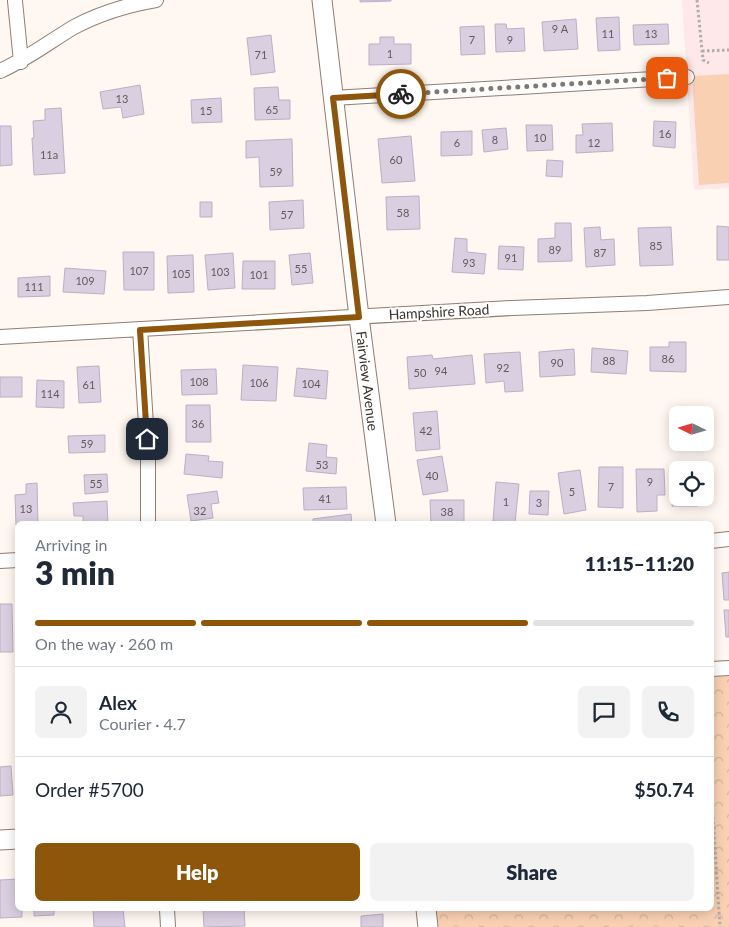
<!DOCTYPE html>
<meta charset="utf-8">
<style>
body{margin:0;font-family:Lato,sans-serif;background:#f2f2f3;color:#1f2937;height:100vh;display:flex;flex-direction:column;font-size:19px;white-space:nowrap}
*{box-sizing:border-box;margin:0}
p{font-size:16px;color:#747a83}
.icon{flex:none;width:28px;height:28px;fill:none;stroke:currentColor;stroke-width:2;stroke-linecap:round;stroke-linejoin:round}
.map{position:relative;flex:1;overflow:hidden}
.drawer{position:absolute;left:15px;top:521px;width:699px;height:390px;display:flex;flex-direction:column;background:#fff;border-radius:8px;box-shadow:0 2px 12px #0003}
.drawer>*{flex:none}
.needle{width:32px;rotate:275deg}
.tools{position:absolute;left:669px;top:406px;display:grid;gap:10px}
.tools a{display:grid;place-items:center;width:45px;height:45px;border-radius:8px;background:#fff;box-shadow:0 2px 12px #0003;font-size:25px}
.pin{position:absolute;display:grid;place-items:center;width:42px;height:42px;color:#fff;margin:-21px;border-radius:10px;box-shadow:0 2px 8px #0006}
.courier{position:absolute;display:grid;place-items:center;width:50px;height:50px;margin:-25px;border:4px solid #8d560b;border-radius:50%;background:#fff;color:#222;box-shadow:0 1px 6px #0007}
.overview em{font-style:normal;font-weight:800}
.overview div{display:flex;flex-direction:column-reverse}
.overview{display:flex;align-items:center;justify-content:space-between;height:85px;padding:0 20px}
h1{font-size:32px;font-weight:800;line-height:38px}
.bar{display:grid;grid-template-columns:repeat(4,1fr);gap:8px 5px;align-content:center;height:60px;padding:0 20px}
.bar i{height:6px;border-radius:4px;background:#e0e1e3}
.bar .on{background:#8d560b}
.bar p{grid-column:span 4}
.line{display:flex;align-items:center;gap:12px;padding:0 20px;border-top:1px solid #e0e1e3}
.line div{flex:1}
.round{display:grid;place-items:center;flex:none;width:52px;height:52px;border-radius:8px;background:#f2f2f3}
.button{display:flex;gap:10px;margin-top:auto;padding:10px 20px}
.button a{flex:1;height:58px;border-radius:8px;background:#8d560b;color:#fff;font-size:20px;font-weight:800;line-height:58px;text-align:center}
.button a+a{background:#f2f2f3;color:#1f2937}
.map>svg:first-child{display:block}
</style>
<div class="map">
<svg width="729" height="927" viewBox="0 0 729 927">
<defs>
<pattern id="park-crowns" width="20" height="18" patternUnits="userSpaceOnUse" patternTransform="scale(1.25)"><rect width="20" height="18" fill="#fad0b2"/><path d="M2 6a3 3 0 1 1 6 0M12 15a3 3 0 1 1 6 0" fill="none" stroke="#d7b399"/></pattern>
</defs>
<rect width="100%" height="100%" fill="#fff7f1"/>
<path fill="#fee8ea" d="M682 0H729V188L694 190Z"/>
<path fill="#fad0b2" d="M729 74V183L699 185 692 76Z"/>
<path fill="url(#park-crowns)" d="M729 668V927H428L426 909H711V669Z"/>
<path fill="#d9cfe1" stroke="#bbb0c3" d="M360 0H391V1L360 2Z
M619 17 620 50 598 51 596 18Z
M576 19 578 49 544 51 542 22Z
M495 24H506L507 29 524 28 525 51 496 52Z
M668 24 669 44 634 45 633 25Z
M484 26 485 54 461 55 460 27Z
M271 35 275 72 251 75 247 38Z
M380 37H394V44H411V64L369 65V44H380Z
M140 85 144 114 123 118 121 107 103 109 100 92Z
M278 87 279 100H290V119L255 120 254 88Z
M221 98 222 122 192 123 191 100Z
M61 108 65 173 34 175 32 138H34L33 121 45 120V109Z
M654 121 676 122 675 148 653 146Z
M612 123 613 151 576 153V135H583L582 124Z
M526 125H552L553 150 527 151Z
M0 126H11L12 165 0 166Z
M506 128 508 149 484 152 482 130Z
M472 131V155L441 156V132Z
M411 136 415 181 382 183 378 139Z
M292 139 293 186 260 187 259 157 246 158V141Z
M547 160 563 161 562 177 546 176Z
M419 196 420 229 387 230 386 197Z
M303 200 304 228 270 230 269 202Z
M200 202H212V217H200Z
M555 223H571L572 261 538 262V239L555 238Z
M717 226 729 227V260H717Z
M600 227 601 240 614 239 615 265 586 267 584 228Z
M671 227 673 265 640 266 638 228Z
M455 238 467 239V252L486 254 484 274 452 272Z
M499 246 524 247 523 270 498 269Z
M123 252H154V290H124Z
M233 253 235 288 208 290 205 255Z
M310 253 313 283 292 285 289 255Z
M193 255 194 292 168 293 167 256Z
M243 261H275V289H242Z
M65 268 106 271 104 294 63 292Z
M50 276V296L18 297V278Z
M669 342H686V372L650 371V347H669Z
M592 348 628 351 626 374 591 372Z
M574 349 575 375 540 377 539 352Z
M520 352 523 391 505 392 504 381 486 383 484 354Z
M432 355 433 359 472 355 475 384 409 389 407 357Z
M243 365 278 367 276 401 241 400Z
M99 366 101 402 79 403 77 367Z
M297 368 328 371 326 399 294 396Z
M216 369 217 394 182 395 181 370Z
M0 377H22V397H0Z
M37 380 64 381V408L36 407Z
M186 405H210L211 442H186Z
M437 411 440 449 416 451 413 413Z
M105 435V452L69 453 68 436Z
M309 443 327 445 326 457 337 458 336 474 306 471Z
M186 454 209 456 208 461 223 462 222 478 184 474Z
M442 456 448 491 423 495 417 460Z
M599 467H623V508L598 507Z
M636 469H664L665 495H657V511L637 512Z
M580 470 586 510 564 514 558 473Z
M107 474 108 492 85 494 84 475Z
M673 478H678V498H698V506H672Z
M496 482 519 484 515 523 493 521Z
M37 483 38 524H18V525H16L15 495 26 494V484Z
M346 487 347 509 304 510 303 488Z
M217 491 219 503 211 504 213 518 191 521 187 495Z
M530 491H549L548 515 529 514Z
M430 500H464V524H431Z
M107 501 108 524H83V516H74L73 503Z
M351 514 352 524H313V519Z
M729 572V600H724L722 573Z
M0 604H12L13 652H0Z
M724 610H729V637H726Z
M11 766 13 795 0 796V767Z
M18 879V909H22V917L0 918V880Z
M34 909H54V915L34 916Z
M93 909H123L125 927H94Z
M203 909H244L245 926 204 927Z
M383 914V927H361V916Z"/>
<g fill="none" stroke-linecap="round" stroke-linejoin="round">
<defs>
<path id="street" d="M15 1 21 62
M0 71C27 59 49 42 74 27 100 13 127 5 156 0
M333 98 687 77
M140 329 148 457V524
M0 337 512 308 647 303 729 297
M711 541 729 539
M0 561 18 560
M711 669 729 668
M167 909 168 927"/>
<path id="secondary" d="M322 0 359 317 386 524
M0 840 18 839
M426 909 428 927"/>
</defs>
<use href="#street" stroke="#8f7e72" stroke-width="16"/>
<use href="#secondary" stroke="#8f7e72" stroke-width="21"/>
<path stroke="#b4aca6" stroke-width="3" stroke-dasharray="2.5 2.5" stroke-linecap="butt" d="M697 0 703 60 709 63
M702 51 729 50
M711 787 720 927"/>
<use href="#street" stroke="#fff" stroke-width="14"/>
<use href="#secondary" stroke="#fff" stroke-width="19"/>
</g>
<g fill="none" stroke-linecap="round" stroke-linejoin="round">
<path stroke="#807872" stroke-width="5" stroke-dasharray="0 9" d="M401 94 667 78"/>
<path stroke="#8d560b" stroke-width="6" d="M147 439 140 330 359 317 333 98 401 94"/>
</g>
<g text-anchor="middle" stroke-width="4" stroke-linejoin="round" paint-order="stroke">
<g font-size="11" fill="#625b5b">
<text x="560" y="33">9 A</text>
<text x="608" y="38">11</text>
<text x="651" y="38">13</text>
<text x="472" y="44">7</text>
<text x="510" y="44">9</text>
<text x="390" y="58">1</text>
<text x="261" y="59">71</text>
<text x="122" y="103">13</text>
<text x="272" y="114">65</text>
<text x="206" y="115">15</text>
<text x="665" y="138">16</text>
<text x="540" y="142">10</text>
<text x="495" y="144">8</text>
<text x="457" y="147">6</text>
<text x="594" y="147">12</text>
<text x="49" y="159">11a</text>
<text x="396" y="164">60</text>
<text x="276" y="176">59</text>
<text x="403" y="217">58</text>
<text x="287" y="219">57</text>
<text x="656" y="250">85</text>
<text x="555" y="254">89</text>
<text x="600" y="257">87</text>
<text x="511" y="262">91</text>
<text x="469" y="267">93</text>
<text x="301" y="273">55</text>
<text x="139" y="275">107</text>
<text x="220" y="276">103</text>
<text x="181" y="278">105</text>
<text x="259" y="279">101</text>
<text x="85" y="285">109</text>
<text x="34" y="291">111</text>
<text x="668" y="363">86</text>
<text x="609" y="365">88</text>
<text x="557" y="367">90</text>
<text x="503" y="372">92</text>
<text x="441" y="375">94</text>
<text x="420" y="377">50</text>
<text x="199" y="386">108</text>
<text x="259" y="387">106</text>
<text x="311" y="388">104</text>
<text x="89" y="389">61</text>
<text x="50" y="398">114</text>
<text x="198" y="428">36</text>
<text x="426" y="435">42</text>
<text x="87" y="448">59</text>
<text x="322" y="469">53</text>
<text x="432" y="480">40</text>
<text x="650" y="486">9</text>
<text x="96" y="488">55</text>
<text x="611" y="491">7</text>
<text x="572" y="496">5</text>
<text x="325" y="503">41</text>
<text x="506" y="506">1</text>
<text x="539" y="507">3</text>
<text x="26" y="513">13</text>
<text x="200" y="515">32</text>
<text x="447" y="516">38</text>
</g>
<g font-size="14" fill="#3b342e" stroke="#fff">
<text transform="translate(439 312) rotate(-3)" y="5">Hampshire Road</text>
<text transform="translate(367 381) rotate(83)" y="5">Fairview Avenue</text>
</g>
</g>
</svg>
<div class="tools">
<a><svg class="needle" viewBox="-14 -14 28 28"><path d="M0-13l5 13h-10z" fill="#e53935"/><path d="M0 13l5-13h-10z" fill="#747a83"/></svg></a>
<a><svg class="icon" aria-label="locate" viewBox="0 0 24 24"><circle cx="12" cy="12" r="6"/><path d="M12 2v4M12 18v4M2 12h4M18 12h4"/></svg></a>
</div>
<div class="pin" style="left:667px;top:78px;background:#ea580c"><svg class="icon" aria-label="bag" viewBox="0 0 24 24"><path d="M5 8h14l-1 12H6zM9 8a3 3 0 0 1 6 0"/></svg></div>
<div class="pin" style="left:147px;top:439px;background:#1f2937"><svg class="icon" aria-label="home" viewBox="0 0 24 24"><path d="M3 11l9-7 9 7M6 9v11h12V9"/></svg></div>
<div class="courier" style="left:401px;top:94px"><svg class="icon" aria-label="bike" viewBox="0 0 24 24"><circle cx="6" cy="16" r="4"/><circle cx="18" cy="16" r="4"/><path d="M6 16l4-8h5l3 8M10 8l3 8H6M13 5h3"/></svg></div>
<section class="drawer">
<div class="overview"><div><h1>3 min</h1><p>Arriving in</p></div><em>11:15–11:20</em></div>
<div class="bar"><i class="on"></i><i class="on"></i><i class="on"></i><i></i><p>On the way · 260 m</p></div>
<div class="line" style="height:90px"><a class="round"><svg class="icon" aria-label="person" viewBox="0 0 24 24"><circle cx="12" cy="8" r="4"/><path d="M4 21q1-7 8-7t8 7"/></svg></a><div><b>Alex</b><p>Courier · 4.7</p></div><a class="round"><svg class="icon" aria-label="chat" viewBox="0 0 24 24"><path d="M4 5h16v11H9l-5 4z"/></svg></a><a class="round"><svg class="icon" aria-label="phone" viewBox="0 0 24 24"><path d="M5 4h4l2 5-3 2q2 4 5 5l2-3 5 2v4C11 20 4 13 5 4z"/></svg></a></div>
<div class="line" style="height:65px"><div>Order #5700</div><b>$50.74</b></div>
<div class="button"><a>Help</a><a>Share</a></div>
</section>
</div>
